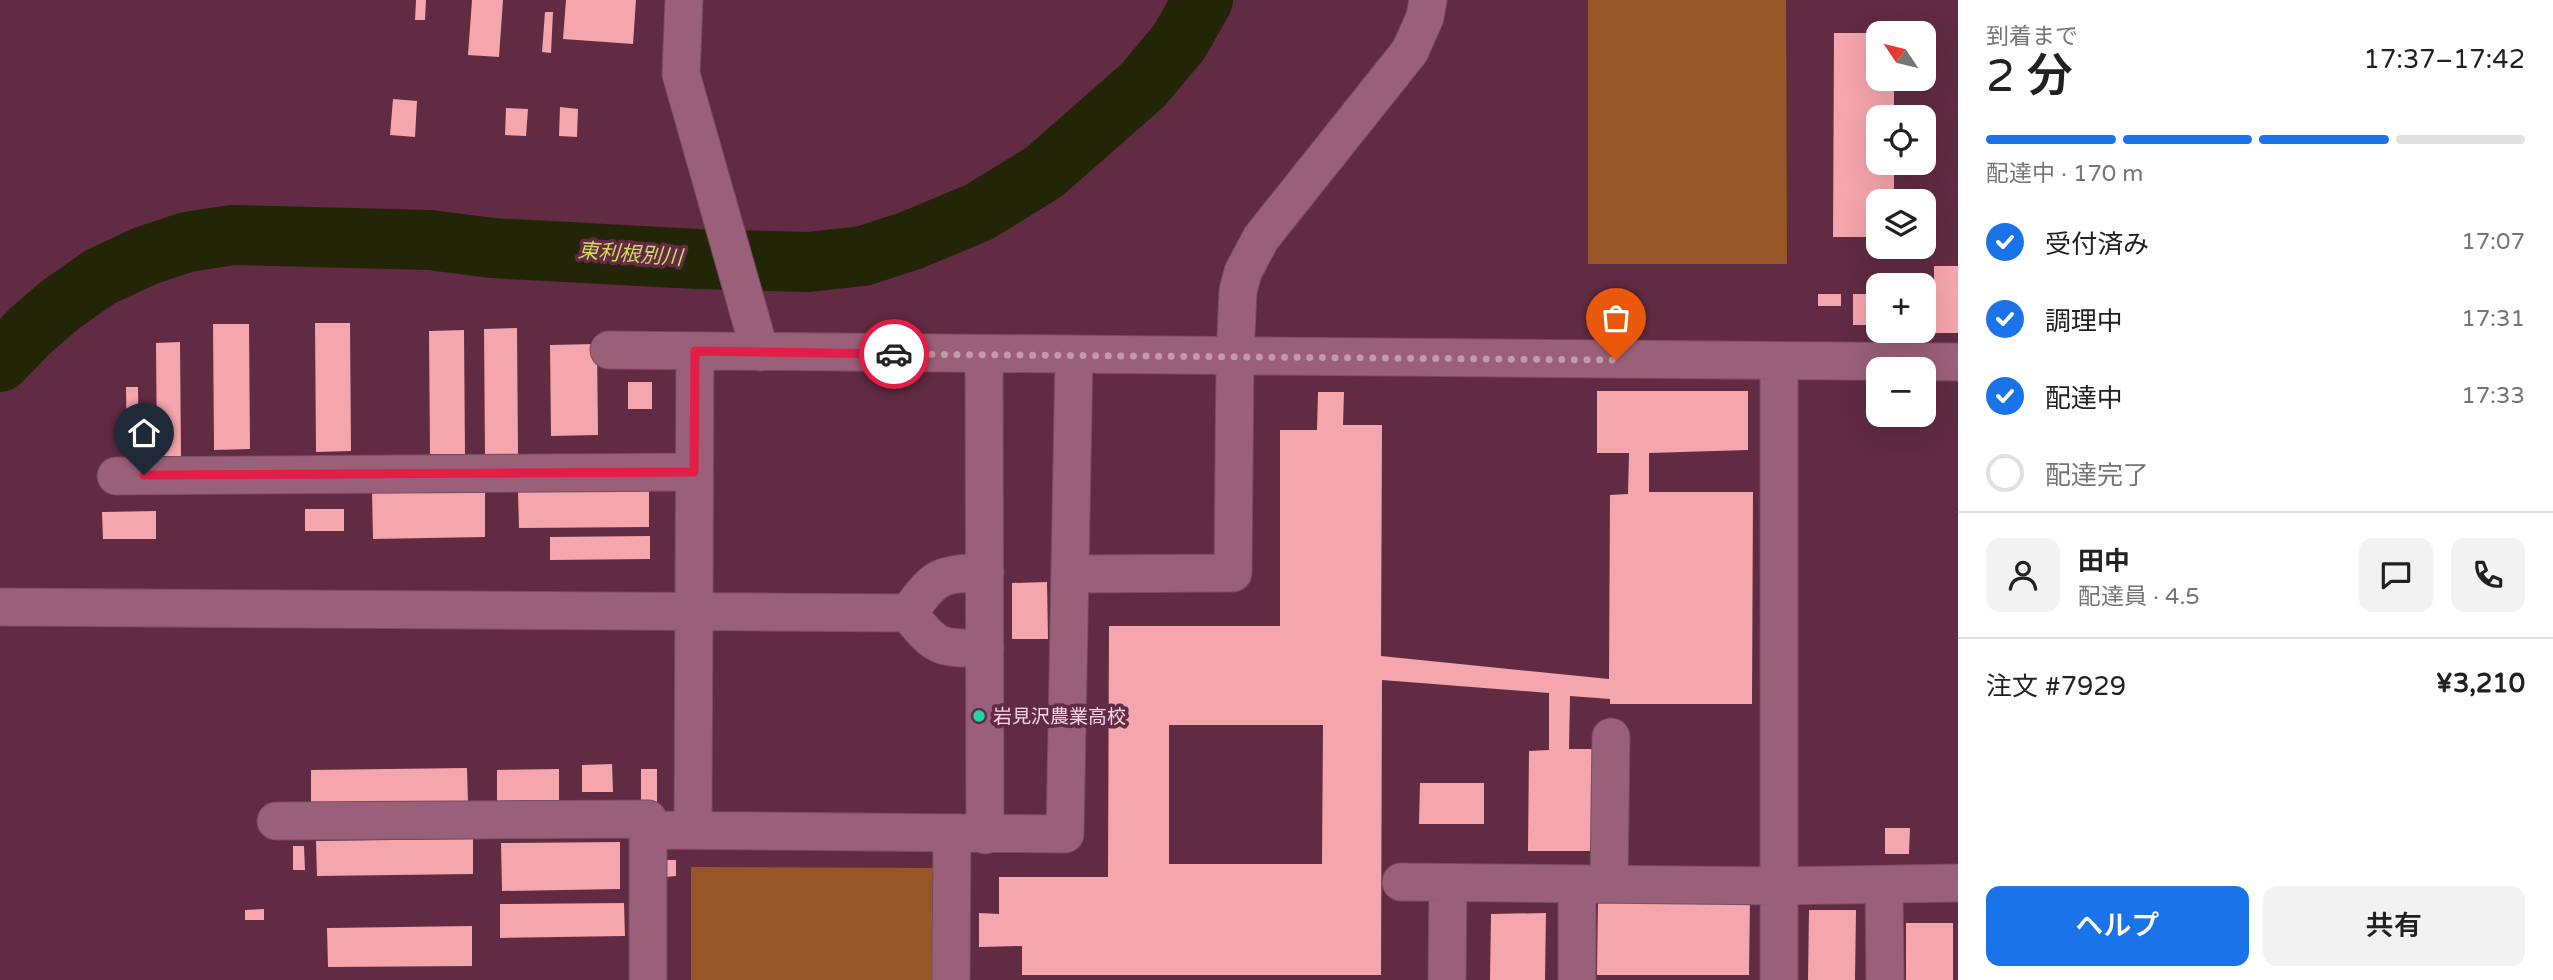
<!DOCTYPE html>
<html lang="ja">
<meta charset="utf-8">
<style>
body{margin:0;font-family:"Varela Round","Noto Sans JP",sans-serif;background:#f2f2f2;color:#202124;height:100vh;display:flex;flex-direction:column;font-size:26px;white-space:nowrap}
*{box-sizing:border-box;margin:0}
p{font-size:23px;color:#757577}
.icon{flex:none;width:38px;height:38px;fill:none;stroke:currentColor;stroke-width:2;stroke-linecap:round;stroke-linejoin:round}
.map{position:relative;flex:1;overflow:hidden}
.panel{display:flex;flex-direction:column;background:#fff;width:595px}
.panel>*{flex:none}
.needle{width:46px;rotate:305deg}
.controls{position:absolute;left:1866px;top:21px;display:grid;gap:14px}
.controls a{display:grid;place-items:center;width:70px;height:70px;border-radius:14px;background:#fff;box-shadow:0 7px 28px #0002;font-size:35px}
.pin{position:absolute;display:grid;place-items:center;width:60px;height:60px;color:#fff;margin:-72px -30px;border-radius:50% 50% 50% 0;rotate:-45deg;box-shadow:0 0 7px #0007}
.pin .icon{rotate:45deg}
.courier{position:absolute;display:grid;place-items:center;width:70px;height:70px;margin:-35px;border:5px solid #e11d48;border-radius:50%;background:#fff;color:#222;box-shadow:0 2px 9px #0007}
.head em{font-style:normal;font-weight:600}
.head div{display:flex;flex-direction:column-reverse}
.head{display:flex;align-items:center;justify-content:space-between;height:119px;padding:0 28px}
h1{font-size:46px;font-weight:600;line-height:52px}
.bar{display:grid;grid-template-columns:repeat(4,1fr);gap:10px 7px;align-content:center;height:84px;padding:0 28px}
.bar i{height:9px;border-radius:5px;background:#e0e0e0}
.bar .current{background:#1a73e8}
.bar p{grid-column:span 4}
.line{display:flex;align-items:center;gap:18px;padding:0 28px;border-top:2px solid #e0e0e0}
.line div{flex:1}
.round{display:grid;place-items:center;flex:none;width:74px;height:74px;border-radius:14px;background:#f2f2f2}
ol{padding:0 28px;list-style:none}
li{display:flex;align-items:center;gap:21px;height:77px}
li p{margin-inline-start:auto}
li .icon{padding:7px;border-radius:50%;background:#1a73e8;color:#fff;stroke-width:4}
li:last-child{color:#757577}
li i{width:38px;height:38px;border:4px solid #e0e0e0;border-radius:50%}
.button{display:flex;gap:14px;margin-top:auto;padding:14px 28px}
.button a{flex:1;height:80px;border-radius:14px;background:#1a73e8;color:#fff;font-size:28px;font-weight:600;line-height:80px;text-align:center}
.button a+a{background:#f2f2f2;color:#202124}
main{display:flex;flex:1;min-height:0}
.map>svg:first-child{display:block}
</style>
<main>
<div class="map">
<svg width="1958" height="980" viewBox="0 0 1958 980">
<rect width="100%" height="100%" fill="#602b43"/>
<path fill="#975628" d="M1588 0H1786L1787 264H1588Z
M691 867 934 868 936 980H691Z"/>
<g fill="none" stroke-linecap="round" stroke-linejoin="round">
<path stroke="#232507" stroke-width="60" d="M0 362 30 331 60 305 100 277 145 256 187 242 233 235 430 240 492 248 697 259 808 262 863 256 912 240 979 212 1044 172 1143 85 1179 42 1203 0"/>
</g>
<path fill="#f5a5ac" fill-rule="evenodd" d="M416 0H426L425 20H415Z
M472 0H503L499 57 468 55Z
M566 0H636L633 44 563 39Z
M545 12H553L551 53 542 52Z
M1834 33H1878V79H1894V117H1878V163H1894V201H1878V237H1833Z
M393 99 417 101 415 137 390 135Z
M560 107 578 109 577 137 559 136Z
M506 108 528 109 526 136 505 135Z
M1934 266H1958V333H1934Z
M1818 294H1841V306H1818Z
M1853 294H1869V325H1853Z
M315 323H350L351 451 316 452Z
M213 324H249L250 449 214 450Z
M517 328 518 454H485L484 329Z
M464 330 465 454H430L429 331Z
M180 342 181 456H157L156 343Z
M597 344 598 435 551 436 550 345Z
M628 382H652V409H628Z
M126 387H138L139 455H127Z
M1597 391H1748V450L1649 453V492H1753L1752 704H1610V699L1570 696 1569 749H1594V851H1528L1529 751 1549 750V693L1382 680 1381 975H1022V946L979 947V913L999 914V877H1108L1109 626H1280V430H1317L1318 392H1344L1343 425H1382L1381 656 1609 679 1610 495 1628 494 1629 453H1597ZM1169 725H1323L1322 864H1169Z
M649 489V527L519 528 518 491Z
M485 491V537L373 539 372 492Z
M305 509H344V531H305Z
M156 511V539H103L102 512Z
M650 536V559L550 560V537Z
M1047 582 1048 639H1012V583Z
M612 764 613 792H582V765Z
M467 768 468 802 311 804V770Z
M559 769V800L497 801V770Z
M641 769H657V802L641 803Z
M1420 783H1484V824H1419Z
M1885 828H1910L1909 854H1885Z
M473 839V874L317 876 316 841Z
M620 842V889L502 891 501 843Z
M293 846H304L305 870H293Z
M666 860H676V876L666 877Z
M1598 900H1750L1749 975H1597Z
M624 903 625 936 500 938V904Z
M264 909V920H245V910Z
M1809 910H1856L1855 980H1808Z
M1546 913 1545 980H1490L1491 914Z
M1906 923H1953V980H1906Z
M472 926V966L328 967 327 928Z"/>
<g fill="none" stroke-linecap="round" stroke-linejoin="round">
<defs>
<path id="minor" d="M684 0 681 74 760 352
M609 350 1958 362
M984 355 985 835
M116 476 694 472
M1071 574 1233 573 1235 357 1238 291 1243 272 1261 238 1410 51 1425 17 1428 0
M0 607 908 613
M908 613C937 575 936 575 985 572
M908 613C938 650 939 648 985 648
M276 821 648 819V980
M647 830 1065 834 1074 356
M693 830 695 351
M1401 882 1779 886 1958 883
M1609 884 1611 737
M1884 885 1885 980
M951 980 952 834
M1447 980 1448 883
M1577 980V884
M1779 980V361"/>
</defs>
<use href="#minor" stroke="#794b61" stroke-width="39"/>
<use href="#minor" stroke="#9b6079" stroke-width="37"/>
</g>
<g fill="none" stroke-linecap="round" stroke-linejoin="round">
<path stroke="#c29aaa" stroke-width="7" stroke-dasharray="0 12.6" d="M894 354 1616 360"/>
<path stroke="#e11d48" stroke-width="9" d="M144 475 694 472 695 351 894 354"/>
</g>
<circle fill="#22d5af" stroke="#602b43" stroke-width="2.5" cx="979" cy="716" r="7"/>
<g text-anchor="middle" stroke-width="7" stroke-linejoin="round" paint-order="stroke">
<g font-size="19" fill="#f7d5e2" stroke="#602b43" text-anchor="start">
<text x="993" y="723">岩見沢農業高校</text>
</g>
<g font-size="21" font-style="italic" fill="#cfd95c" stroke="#602b43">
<text transform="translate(630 254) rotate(4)" y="7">東利根別川</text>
</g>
</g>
</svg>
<div class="controls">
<a><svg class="needle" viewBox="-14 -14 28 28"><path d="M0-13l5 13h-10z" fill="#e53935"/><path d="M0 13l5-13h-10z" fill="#757577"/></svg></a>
<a><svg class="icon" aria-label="locate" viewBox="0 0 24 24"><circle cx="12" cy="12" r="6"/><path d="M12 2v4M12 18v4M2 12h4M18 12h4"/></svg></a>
<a><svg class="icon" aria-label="layers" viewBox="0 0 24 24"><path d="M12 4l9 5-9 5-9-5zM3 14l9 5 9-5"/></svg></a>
<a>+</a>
<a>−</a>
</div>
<div class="pin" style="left:1616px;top:360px;background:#ea580c"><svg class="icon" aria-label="bag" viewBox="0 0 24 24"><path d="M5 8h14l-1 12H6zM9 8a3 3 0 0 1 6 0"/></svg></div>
<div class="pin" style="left:144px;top:475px;background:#1f2937"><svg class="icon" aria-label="home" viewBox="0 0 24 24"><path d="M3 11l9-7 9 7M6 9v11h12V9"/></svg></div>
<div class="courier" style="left:894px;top:354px"><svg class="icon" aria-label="car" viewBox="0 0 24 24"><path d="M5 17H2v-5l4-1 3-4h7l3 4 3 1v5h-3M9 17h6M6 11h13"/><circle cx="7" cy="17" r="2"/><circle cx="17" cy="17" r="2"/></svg></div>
</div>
<section class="panel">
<div class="head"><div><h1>2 分</h1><p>到着まで</p></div><em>17:37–17:42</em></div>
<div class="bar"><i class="current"></i><i class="current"></i><i class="current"></i><i></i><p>配達中 · 170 m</p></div>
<ol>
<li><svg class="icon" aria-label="check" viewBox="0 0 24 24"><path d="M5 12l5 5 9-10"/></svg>受付済み<p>17:07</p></li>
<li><svg class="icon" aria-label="check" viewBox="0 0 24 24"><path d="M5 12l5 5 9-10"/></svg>調理中<p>17:31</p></li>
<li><svg class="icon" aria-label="check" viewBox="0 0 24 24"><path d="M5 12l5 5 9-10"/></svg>配達中<p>17:33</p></li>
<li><i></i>配達完了</li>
</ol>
<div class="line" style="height:126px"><a class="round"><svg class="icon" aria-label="person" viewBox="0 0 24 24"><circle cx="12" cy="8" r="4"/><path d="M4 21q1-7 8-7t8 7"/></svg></a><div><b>田中</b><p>配達員 · 4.5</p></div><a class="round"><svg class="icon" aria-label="chat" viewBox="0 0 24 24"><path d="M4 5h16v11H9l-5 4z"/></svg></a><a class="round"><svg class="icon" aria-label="phone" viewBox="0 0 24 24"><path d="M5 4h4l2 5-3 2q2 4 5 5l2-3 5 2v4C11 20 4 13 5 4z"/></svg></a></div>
<div class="line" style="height:91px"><div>注文 #7929</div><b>¥3,210</b></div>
<div class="button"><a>ヘルプ</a><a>共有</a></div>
</section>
</main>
